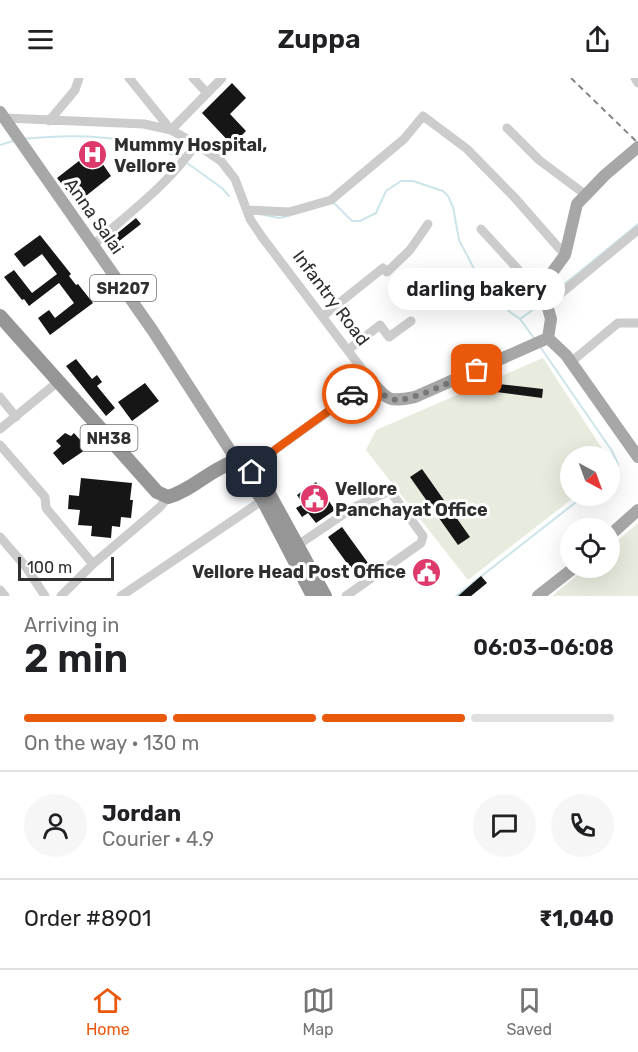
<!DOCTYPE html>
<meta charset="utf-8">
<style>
body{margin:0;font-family:Rubik,sans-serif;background:#f6f6f6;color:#202124;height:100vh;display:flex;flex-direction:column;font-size:22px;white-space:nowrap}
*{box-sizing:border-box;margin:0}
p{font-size:20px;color:#757577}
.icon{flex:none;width:33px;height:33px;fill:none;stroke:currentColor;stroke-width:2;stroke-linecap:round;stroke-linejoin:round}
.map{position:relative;height:518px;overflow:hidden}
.drawer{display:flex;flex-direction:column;background:#fff;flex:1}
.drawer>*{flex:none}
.needle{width:39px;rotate:139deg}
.buttons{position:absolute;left:560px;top:368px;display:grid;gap:12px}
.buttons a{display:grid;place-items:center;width:60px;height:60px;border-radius:50%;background:#fff;box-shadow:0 6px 24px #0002;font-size:30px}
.scale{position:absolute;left:18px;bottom:15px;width:96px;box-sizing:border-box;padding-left:6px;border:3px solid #2f2f2f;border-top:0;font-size:16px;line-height:21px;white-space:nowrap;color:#2f2f2f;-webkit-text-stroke:4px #fff;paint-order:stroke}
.pin{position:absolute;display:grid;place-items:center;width:51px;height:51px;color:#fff;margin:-26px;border-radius:12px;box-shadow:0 3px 9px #0006}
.courier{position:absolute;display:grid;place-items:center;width:60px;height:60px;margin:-30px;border:4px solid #ea580c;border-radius:50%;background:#fff;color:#222;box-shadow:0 2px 8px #0007}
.bubble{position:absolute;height:42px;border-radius:21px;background:#fff;box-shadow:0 6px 24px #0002;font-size:20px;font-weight:600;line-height:42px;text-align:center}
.summary em{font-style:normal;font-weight:600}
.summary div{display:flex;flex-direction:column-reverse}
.summary{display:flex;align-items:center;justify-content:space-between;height:102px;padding:0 24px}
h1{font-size:39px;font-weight:600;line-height:45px}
.bar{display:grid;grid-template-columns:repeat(4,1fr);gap:9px 6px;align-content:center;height:72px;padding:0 24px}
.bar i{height:8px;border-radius:4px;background:#e0e0e0}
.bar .on{background:#ea580c}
.bar p{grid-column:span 4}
.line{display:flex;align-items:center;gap:15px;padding:0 24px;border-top:2px solid #e0e0e0}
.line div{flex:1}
.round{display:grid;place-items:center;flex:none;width:63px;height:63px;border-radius:32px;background:#f6f6f6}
header{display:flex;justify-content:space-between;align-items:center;height:78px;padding:0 24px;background:#fff;font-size:27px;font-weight:600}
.tabs{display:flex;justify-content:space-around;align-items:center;height:84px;border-top:2px solid #e0e0e0;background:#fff;font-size:16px;color:#757577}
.tabs a{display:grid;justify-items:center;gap:3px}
.tabs .on{color:#ea580c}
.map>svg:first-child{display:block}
</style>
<header><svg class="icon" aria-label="menu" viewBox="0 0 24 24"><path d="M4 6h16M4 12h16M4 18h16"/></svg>Zuppa<svg class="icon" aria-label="share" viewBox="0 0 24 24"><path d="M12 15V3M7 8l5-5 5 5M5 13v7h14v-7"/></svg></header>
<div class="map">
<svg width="638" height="518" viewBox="0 0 638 518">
<rect width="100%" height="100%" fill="#fff"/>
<path fill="#e8ecde" d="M543 280 607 378H570V417H577L468 502 366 372 376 352Z
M638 445V518H552L587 489H609V470Z"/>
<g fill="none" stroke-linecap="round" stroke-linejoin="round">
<path stroke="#cbe5ea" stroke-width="2" d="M24 61C72 56 137 56 180 81
M0 67 16 62
M187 85 222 110 229 118
M333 124 352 143H360L376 135 386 113 401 103H413L443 113 448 118 453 129 459 162 480 202 510 234 520 241 541 226
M260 136 279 140 288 138
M550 218 638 146
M520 241 534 260
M541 270 612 373 618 386 617 390 609 397
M456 518 585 417"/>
</g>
<path fill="#161616" d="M232 5 246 20 230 36 246 53 232 67 202 35Z
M93 72 111 98 77 125 57 100Z
M136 140 141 146 109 171 104 166Z
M40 157 71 196 69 198 76 207 78 206 93 225 50 257 38 240 49 232 55 240 74 225 59 205 29 228 24 221 22 222 4 199 14 192 32 215 57 196 42 176 24 189 14 176Z
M76 281 92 301 97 297 102 304 97 308 115 330 106 338 66 288Z
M145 305 159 323 132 343 118 324Z
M489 305 543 311 542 320 488 313Z
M65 355 71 358 74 355 82 364 85 360 89 365 83 370 85 372 63 387 53 375 61 368 56 363Z
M422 391 470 459 458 467 410 399Z
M81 400 132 405 130 422H133L131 440 121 439 120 449 112 448 111 460 91 458 92 448 78 447 80 432 68 431 69 417 79 418Z
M316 404 335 432 316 445 308 435 302 439 296 430 303 426 297 417Z
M342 449 368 485 354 495 328 459Z
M481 498 487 505 471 518H458Z"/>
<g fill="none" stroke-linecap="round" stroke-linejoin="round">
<path stroke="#ccc" stroke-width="9" d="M129 0 171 52 222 0
M193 0 207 15
M635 0 638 5
M5 40 144 46 171 52 196 66 221 83 235 101 250 141 262 159 371 303 276 371 252 394
M49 43 75 12 79 0
M507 50 539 82 586 117
M247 132 289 134 331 122 404 61 423 38 467 71 515 120 565 177
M481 151 535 210 544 216
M93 167C129 135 169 106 196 66
M548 226 638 152
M323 238 383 190 387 194 410 172 428 146
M348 272 380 247 389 259 411 243
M571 284 618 245H638
M0 319 16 339
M0 351 59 303
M0 367 45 419 46 430 93 486 160 429 168 419
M0 459 26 489 45 518
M298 467 354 429 390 413 423 458 421 465 346 518
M0 512 5 518
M61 518 93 486
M121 518 263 422"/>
<path stroke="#a7a7a7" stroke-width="12" d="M0 34 153 253 237 383
M548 260 551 241 544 216 543 207 565 177 577 126 605 97 638 69
M371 303C388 323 389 324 415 319L548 260 566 277 638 379
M609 458 638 432
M538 518 575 489"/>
<path stroke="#969696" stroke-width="14" d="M0 238 157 414 168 419C193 412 211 390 237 383
M237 383 262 403 325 518
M244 395 263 422 313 518"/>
<path stroke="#848484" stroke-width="2" stroke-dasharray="6 4.5" stroke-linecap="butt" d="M571 0 638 65"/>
</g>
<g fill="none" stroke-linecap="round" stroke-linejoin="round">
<path stroke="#787878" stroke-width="6" stroke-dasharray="0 10.8" d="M352 316 371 303C377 310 382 318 392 321 407 327 460 299 477 292"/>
<path stroke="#ea580c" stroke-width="8" d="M252 394 276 371 352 316"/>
</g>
<defs>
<symbol id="hospital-disc" viewBox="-11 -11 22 22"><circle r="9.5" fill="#dd3a6b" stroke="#fff"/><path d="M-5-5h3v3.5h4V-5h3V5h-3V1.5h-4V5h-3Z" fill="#fff"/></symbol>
<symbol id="civic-disc" viewBox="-11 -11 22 22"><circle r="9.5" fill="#dd3a6b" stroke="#fff"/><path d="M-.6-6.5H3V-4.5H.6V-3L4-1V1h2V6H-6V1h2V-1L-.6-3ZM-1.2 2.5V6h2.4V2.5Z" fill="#fff"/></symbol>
</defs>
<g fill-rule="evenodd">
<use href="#hospital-disc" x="76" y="60" width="33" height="33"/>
<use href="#civic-disc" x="298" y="404" width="33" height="33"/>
<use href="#civic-disc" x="410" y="478" width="33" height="33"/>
</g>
<g text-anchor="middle" stroke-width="6" stroke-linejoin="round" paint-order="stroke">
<g fill="#fff" stroke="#6d6d6d" stroke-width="1.5">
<rect x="90" y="197" width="66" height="26" rx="4.5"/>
<rect x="80.5" y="347" width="57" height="26" rx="4.5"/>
</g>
<g font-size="16" font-weight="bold" fill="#2f2f2f">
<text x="123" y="216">SH207</text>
<text x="109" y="366">NH38</text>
</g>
<g font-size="18" font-weight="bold" fill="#2f2f2f" stroke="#fff" text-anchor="start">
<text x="114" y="73">Mummy Hospital,<tspan x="114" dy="21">Vellore</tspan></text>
<text x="335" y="417">Vellore<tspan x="335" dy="21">Panchayat Office</tspan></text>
<text x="406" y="500" text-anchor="end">Vellore Head Post Office</text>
</g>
<g font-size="18" fill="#2f2f2f" stroke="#fff">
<text transform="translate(94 138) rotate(55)" y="6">Anna Salai</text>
<text transform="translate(331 220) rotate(53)" y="6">Infantry Road</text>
</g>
</g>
</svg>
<div class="buttons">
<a><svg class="needle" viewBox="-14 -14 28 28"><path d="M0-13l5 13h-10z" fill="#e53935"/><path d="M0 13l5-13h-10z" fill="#757577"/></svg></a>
<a><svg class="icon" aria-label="locate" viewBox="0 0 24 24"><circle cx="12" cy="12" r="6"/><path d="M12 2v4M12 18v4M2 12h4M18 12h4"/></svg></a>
</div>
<div class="scale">100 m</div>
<div class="pin" style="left:477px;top:292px;background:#ea580c"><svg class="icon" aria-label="bag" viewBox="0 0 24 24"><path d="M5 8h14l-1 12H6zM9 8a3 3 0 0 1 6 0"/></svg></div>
<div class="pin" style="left:252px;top:394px;background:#1f2937"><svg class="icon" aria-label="home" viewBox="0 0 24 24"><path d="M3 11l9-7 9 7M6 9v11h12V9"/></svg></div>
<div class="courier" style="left:352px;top:316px"><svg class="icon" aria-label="car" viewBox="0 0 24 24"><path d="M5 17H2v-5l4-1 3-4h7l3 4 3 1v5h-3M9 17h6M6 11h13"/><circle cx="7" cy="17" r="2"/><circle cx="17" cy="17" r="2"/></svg></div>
<div class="bubble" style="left:388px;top:190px;width:177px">darling bakery</div>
</div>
<section class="drawer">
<div class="summary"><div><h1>2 min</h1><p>Arriving in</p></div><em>06:03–06:08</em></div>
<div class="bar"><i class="on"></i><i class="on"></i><i class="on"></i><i></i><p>On the way · 130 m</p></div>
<div class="line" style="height:108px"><a class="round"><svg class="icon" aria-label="person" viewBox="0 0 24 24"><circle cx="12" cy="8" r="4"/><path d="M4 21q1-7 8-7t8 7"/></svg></a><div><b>Jordan</b><p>Courier · 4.9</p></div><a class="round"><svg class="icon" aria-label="chat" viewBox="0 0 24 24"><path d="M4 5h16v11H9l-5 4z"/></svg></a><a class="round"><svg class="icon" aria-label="phone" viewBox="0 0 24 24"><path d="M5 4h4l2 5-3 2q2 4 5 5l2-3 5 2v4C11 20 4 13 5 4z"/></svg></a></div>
<div class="line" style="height:78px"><div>Order #8901</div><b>₹1,040</b></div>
</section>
<nav class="tabs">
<a class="on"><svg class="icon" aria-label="home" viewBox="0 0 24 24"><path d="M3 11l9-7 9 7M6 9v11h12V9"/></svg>Home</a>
<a><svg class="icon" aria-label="map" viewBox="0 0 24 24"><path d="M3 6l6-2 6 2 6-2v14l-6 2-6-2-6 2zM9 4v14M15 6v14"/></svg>Map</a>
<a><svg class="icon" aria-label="saved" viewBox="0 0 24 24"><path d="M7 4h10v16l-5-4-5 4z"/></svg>Saved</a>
</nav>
